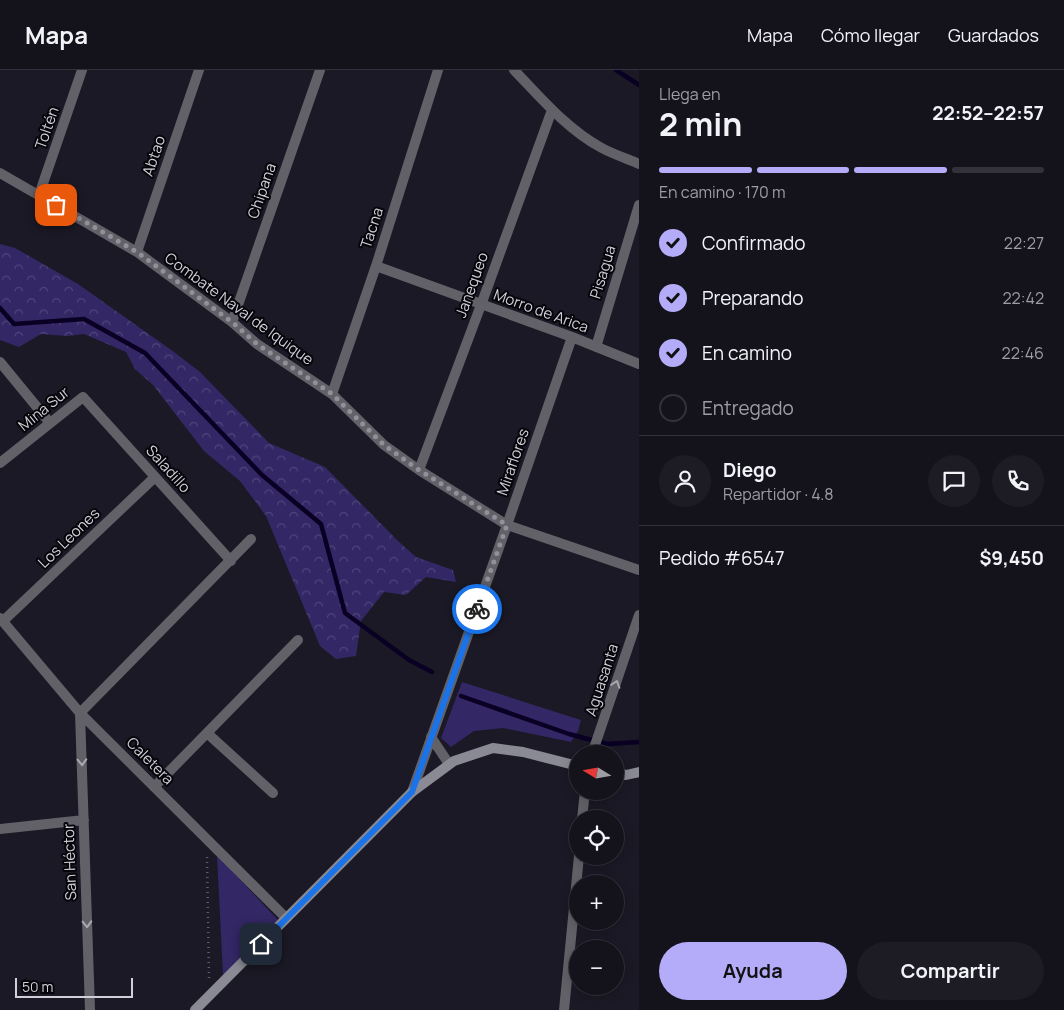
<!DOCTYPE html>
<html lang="es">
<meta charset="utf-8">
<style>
body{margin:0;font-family:Manrope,sans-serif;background:#1d1c25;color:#f1f3f6;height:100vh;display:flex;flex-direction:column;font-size:19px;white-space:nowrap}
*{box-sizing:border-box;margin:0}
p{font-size:16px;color:#9d9ea3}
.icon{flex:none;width:28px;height:28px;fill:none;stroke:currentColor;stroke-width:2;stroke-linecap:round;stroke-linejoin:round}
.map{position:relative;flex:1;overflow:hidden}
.details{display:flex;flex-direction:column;background:#14131c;width:425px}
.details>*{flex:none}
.needle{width:32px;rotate:281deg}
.controls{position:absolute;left:569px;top:675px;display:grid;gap:10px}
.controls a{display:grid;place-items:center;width:55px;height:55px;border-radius:50%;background:#14131c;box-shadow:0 2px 12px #0003,0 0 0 1px #33323b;font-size:25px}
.scale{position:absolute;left:15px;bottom:12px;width:118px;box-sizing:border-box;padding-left:5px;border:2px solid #d1d0d9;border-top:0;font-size:14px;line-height:18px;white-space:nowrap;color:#d1d0d9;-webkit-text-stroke:4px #06050a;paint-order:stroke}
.pin{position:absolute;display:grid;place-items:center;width:42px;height:42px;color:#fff;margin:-21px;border-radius:10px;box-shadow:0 2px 8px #0006}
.courier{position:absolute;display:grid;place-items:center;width:50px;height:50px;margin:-25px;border:4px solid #1a73e8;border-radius:50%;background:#fff;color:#222;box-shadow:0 1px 6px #0007}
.summary em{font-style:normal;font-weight:700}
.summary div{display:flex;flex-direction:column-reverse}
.summary{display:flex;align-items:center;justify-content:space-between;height:85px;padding:0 20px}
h1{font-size:32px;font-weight:700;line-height:38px}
.bar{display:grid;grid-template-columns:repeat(4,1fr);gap:8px 5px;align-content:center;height:60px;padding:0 20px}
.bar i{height:6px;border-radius:4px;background:#33323b}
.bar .on{background:#b4acf9}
.bar p{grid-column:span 4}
.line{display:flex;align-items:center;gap:12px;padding:0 20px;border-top:1px solid #33323b}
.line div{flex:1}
.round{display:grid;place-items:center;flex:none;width:52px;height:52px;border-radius:26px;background:#1d1c25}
ol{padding:0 20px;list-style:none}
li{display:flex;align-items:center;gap:15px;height:55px}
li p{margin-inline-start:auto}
li .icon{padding:5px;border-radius:50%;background:#b4acf9;color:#111;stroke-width:4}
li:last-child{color:#9d9ea3}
li i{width:28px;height:28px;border:2px solid #33323b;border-radius:50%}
.action{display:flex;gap:10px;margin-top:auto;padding:10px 20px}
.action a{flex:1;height:58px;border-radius:30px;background:#b4acf9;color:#111;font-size:20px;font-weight:700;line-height:58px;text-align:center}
.action a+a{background:#1d1c25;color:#f1f3f6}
header{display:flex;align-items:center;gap:30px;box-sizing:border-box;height:70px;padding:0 25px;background:#14131c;border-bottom:1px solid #33323b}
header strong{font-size:24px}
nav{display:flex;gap:28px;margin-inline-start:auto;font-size:18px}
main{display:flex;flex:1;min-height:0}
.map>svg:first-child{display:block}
</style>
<header>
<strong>Mapa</strong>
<nav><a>Mapa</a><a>Cómo llegar</a><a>Guardados</a></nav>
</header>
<main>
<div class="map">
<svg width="639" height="940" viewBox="0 0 639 940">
<defs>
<pattern id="forest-crowns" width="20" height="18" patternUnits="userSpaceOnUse" patternTransform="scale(1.25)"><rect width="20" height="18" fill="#332765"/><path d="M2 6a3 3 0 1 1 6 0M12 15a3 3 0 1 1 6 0" fill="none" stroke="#50457a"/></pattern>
</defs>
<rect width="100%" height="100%" fill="#1a1925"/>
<path fill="#332765" d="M462 612 581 650 578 661 571 672 503 658 474 661 451 677 441 668Z
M217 785 279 851 223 906Z"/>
<path fill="url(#forest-crowns)" d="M0 174 15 178 78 214 174 282 200 302 269 373 325 397 398 471 416 487 453 500 456 512 426 507 406 525 384 522 361 551 356 586 336 589 320 576 266 446 240 411 204 381 153 315 135 299 126 282 84 264 67 266 41 264 19 277 0 270Z"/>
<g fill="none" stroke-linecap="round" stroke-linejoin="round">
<path stroke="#090023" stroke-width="4.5" d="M616 0 639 15
M0 238 14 254 84 249 145 283 262 405 321 454 345 543 409 590 432 602
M461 626 569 664 607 674 639 672"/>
<path stroke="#5f5e69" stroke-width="2.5" stroke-dasharray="1 4" stroke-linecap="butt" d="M207 787 209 909"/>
<path stroke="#626168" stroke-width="10" d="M514 0C541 28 566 58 600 77 612 84 626 88 639 94
M0 103 137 182 232 252 257 274 332 324 384 375 419 400 507 455 639 500
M39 125 82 0
M137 182 199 0
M376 196 572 267 639 294
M232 252 320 0
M596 277 639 135
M0 292 50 353
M332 324 376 196 438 0
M0 393 83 327 231 491
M419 400 481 235 552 40
M0 548 80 643 286 848
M3 551 155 407
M207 663 273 723
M431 667 449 694
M592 684 639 545
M154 717 298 570
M412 722 507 455 572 267
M582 749 585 721
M0 759 84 750
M90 940 80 643 251 469
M564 940 579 786"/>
<path stroke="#8a8a94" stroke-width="10" d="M615 703 626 705 639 702
M195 940 412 722 454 691 493 678 523 682 578 696"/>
</g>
<defs><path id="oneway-chevron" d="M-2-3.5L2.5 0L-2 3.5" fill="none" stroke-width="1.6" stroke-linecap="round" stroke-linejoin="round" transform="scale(1.25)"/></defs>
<g stroke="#aaa9b1">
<use href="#oneway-chevron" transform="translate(616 614) rotate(-72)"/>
<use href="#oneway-chevron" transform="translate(82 692) rotate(88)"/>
<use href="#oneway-chevron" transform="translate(87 854) rotate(88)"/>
</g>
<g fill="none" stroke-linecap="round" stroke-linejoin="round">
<path stroke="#91909a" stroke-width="5" stroke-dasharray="0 9" d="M56 135 137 182 232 252 257 274 332 324 384 375 419 400 507 455 477 539"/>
<path stroke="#1a73e8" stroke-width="6" d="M261 874 412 722 477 539"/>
</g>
<g text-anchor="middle" stroke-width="4" stroke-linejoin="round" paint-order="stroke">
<g font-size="15" fill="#d1d0d9" stroke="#06050a">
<text transform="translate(47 58) rotate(-71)" y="5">Toltén</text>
<text transform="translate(154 86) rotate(-71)" y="5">Abtao</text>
<text transform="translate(262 121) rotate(-71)" y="5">Chipana</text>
<text transform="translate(372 158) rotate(-72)" y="5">Tacna</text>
<text transform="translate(603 202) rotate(-73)" y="5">Pisagua</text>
<text transform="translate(472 215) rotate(-70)" y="5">Janequeo</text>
<text transform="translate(239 239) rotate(36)" y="5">Combate Naval de Iquique</text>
<text transform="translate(541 241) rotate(20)" y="5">Morro de Arica</text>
<text transform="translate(44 339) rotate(-39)" y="5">Mina Sur</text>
<text transform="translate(513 392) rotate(-71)" y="5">Miraflores</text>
<text transform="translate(168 399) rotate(48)" y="5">Saladillo</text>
<text transform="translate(69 468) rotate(-44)" y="5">Los Leones</text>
<text transform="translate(602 610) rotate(-72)" y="5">Aguasanta</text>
<text transform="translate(150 691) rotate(45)" y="5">Caletera</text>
<text transform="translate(70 792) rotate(-92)" y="5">San Héctor</text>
</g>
</g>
</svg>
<div class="controls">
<a><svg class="needle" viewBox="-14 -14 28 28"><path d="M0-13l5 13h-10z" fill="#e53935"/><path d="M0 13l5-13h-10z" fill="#9d9ea3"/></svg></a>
<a><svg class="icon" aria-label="locate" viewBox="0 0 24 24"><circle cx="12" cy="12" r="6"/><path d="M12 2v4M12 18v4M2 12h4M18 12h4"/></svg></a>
<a>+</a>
<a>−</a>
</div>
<div class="scale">50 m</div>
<div class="pin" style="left:56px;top:135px;background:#ea580c"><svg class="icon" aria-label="bag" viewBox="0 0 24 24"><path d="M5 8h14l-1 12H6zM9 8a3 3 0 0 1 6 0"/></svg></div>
<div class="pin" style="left:261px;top:874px;background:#1f2937"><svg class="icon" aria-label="home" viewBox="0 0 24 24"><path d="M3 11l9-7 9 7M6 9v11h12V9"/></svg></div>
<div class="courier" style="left:477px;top:539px"><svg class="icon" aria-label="bike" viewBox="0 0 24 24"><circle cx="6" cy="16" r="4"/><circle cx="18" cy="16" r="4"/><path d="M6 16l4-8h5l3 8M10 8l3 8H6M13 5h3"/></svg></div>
</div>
<section class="details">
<div class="summary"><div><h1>2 min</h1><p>Llega en</p></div><em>22:52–22:57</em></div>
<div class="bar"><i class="on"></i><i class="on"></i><i class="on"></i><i></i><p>En camino · 170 m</p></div>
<ol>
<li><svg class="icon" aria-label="check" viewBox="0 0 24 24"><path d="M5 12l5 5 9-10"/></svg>Confirmado<p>22:27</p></li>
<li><svg class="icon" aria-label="check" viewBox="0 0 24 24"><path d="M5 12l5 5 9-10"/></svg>Preparando<p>22:42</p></li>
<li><svg class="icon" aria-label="check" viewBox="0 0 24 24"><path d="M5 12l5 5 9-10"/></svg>En camino<p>22:46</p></li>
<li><i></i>Entregado</li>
</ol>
<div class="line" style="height:90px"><a class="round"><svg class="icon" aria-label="person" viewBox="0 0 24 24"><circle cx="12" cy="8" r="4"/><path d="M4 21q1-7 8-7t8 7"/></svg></a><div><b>Diego</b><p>Repartidor · 4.8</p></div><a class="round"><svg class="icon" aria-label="chat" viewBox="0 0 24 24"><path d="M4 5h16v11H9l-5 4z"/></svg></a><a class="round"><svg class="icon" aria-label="phone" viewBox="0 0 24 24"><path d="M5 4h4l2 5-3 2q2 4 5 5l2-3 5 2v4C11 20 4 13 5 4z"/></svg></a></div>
<div class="line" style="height:65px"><div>Pedido #6547</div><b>$9,450</b></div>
<div class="action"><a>Ayuda</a><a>Compartir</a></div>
</section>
</main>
